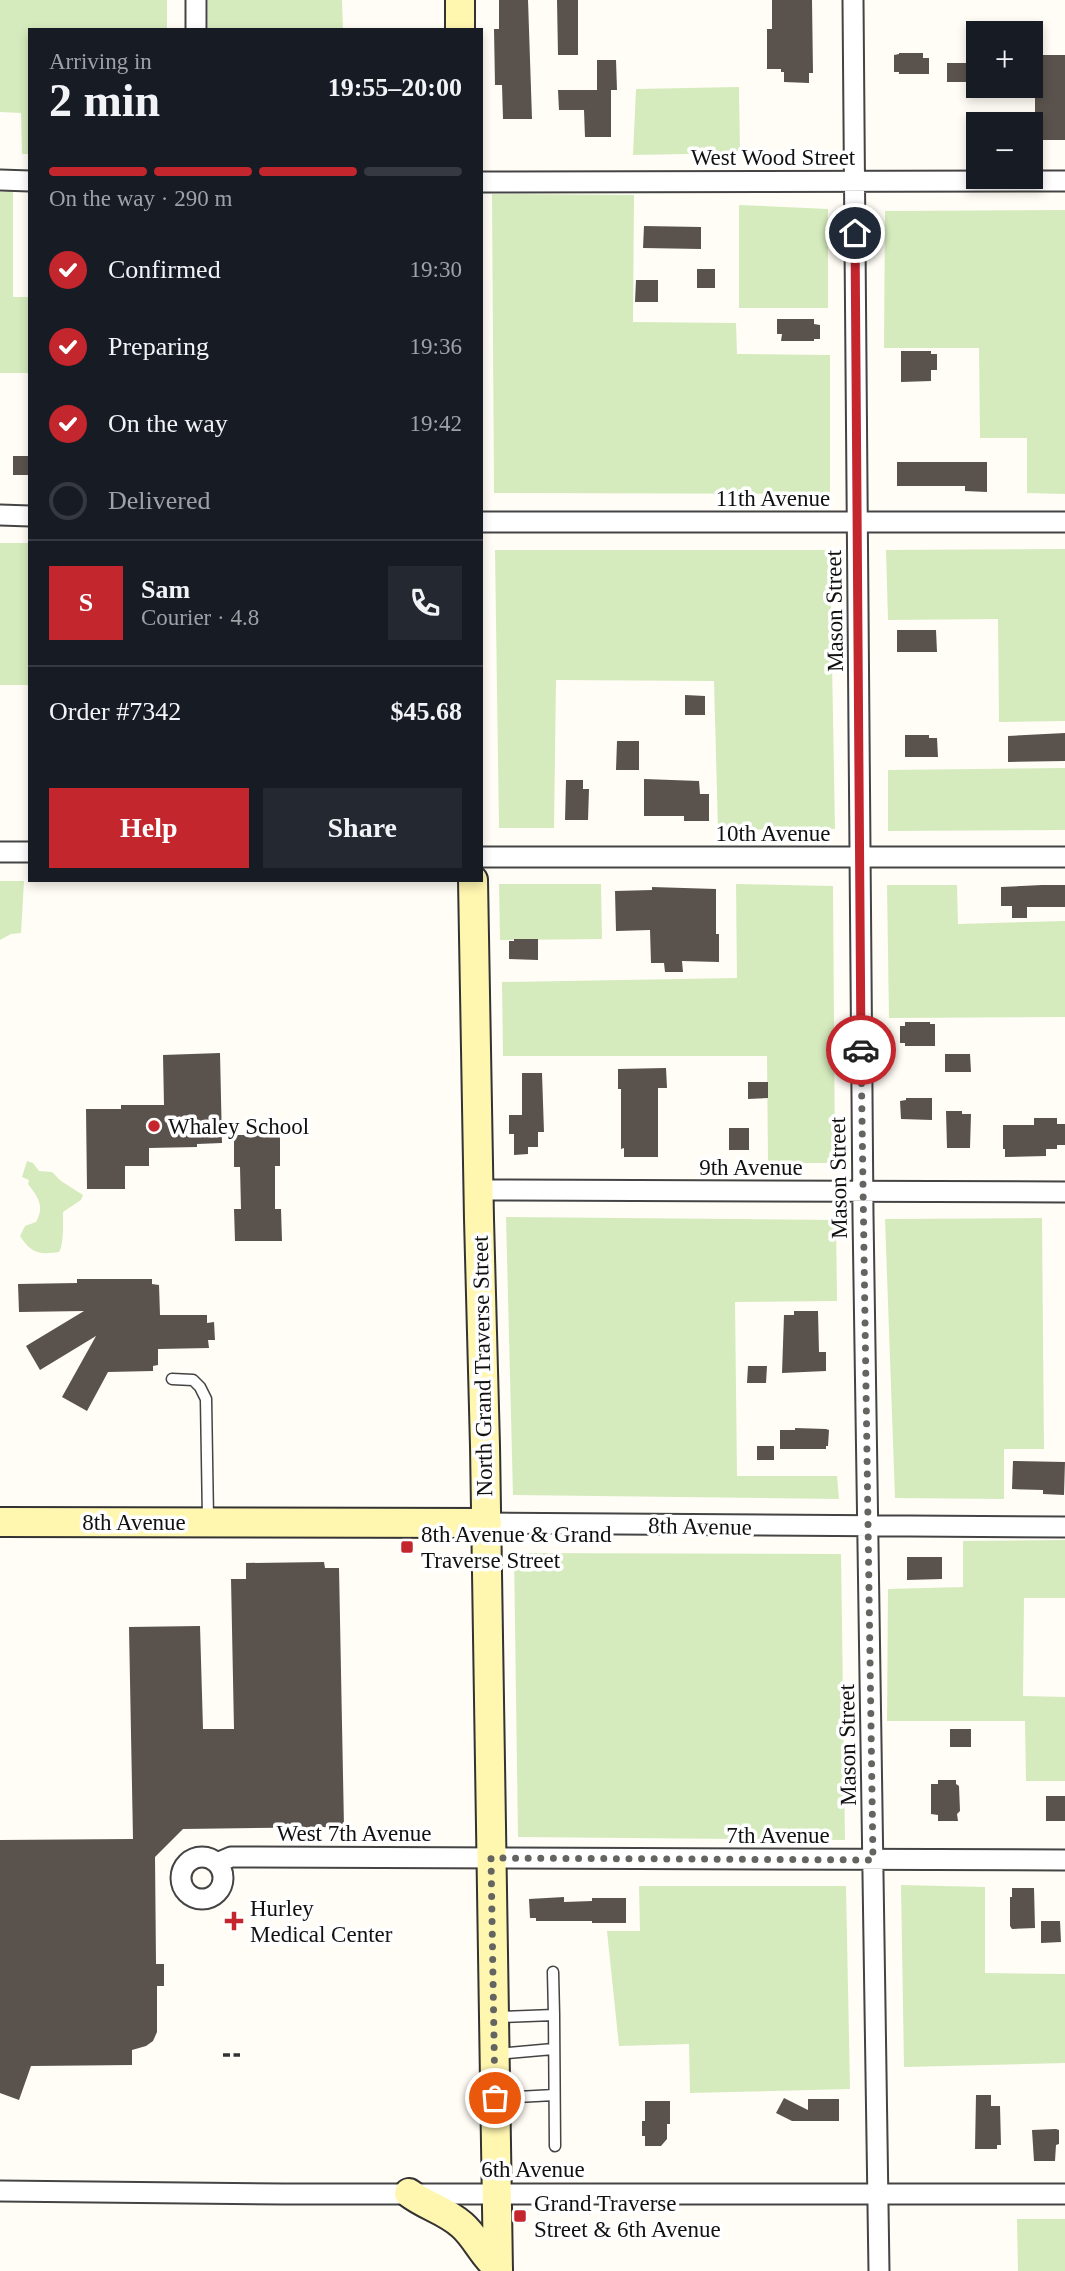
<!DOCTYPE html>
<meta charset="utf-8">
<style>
body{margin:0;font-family:Georgia,serif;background:#242831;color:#f1f3f6;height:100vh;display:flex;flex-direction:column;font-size:26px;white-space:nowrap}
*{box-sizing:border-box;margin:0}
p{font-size:23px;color:#9ea1a6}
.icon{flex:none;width:38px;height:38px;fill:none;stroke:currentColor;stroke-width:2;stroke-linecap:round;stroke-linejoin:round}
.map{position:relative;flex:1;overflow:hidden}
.panel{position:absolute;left:28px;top:28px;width:455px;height:854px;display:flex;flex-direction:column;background:#171b24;border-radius:0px;box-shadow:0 4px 10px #0003}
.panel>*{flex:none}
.buttons{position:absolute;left:966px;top:21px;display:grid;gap:14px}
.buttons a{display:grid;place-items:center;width:77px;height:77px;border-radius:0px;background:#171b24;box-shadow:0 4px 10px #0003;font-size:35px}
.pin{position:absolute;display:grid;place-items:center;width:60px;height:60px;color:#fff;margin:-30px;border:4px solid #fff;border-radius:50%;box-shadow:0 2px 7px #0007}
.courier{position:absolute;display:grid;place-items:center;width:70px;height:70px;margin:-35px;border:5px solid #c4262e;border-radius:50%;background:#fff;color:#222;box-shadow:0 2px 9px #0007}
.overview em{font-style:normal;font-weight:800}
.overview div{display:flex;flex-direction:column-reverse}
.overview{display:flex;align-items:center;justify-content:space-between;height:119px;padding:0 21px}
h1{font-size:46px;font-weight:800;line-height:52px}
.bar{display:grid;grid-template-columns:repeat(4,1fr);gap:10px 7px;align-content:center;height:84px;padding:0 21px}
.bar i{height:9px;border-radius:5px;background:#363941}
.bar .active{background:#c4262e}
.bar p{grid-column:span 4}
.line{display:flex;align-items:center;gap:18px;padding:0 21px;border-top:2px solid #363941}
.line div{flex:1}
.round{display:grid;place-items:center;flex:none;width:74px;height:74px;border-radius:0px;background:#242831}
ol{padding:0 21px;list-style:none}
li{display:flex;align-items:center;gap:21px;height:77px}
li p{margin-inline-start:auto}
li .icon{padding:7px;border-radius:50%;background:#c4262e;color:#fff;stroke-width:4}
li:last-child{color:#9ea1a6}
li i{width:38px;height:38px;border:4px solid #363941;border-radius:50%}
.action{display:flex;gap:14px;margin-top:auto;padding:14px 21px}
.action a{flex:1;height:80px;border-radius:0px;background:#c4262e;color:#fff;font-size:28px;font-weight:800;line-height:80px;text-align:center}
.action a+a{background:#242831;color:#f1f3f6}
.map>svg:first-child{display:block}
</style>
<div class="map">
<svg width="1065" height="2271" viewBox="0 0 1065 2271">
<rect width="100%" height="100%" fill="#fffdf5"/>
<path fill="#d5ebbd" d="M0 0H167V30H30V154H22L21 113 0 112Z
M208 0H342L343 30H208Z
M739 87 740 153 633 155 636 89Z
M13 191V297H30V373H0V192Z
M492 194 634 195 633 322 736 323 737 354 830 355V494L494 493Z
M739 205 828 209V308H739Z
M1065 210V494L1027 493V438H980L979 348H884L885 211Z
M0 543H30V685H0Z
M1065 549V721L999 722 998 619 888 620 886 550Z
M495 550H830L835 829 718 830 714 681 556 680 554 828H499Z
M1065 768V830L888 831V770Z
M0 881H24L21 933 11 934 0 940Z
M499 884H601L602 939 500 940Z
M736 884 833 886 835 1163H768L767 1056H503L502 982 737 978Z
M887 885H957L958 924 1065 921V1017L889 1018Z
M27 1161 33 1163 39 1171 52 1172 61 1181 83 1195 81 1200 63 1212C63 1222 64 1244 59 1252 39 1255 31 1253 20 1236L25 1226 36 1222C45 1206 38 1197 28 1184L29 1180 22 1177Z
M506 1217 836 1220 837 1301 735 1302 737 1476H837L839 1499 513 1495Z
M1042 1218 1044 1449H1004V1499L895 1498 885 1219Z
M1065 1540V1598H1024L1023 1696 1065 1697V1781H1026L1025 1721H887L888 1589 963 1587V1541Z
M514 1553 841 1554 845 1840 518 1837Z
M901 1885 985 1887V1973L1065 1974V2063L904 2067Z
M639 1886H846L850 2089 690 2093 689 2044 619 2046 607 1931H640Z
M1017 2219H1065V2271H1018Z"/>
<path fill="#5a524d" d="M499 0H528L532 119H503L502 85H495L494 29H499Z
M557 0H578V55H558Z
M772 0H812L813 73H809V83L784 82V72H781V69H767V29H772Z
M899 53H923V58H929V74H899V72H894V55L899 54Z
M1031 55H1065V140H1035V92H1031Z
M597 60H616L617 90H597Z
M947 63H968V82H947Z
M558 90H611V137H585L584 110H559Z
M644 226 701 227V249L643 248Z
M697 269H715V288H697Z
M636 280H658V302H635Z
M777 319H814V324L820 325V339H814V341H781L782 334H777Z
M901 351H931V354H937V370H931V381L901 382Z
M13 456H30V475H13Z
M897 462H987V492L965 491V486H897Z
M897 630H936L937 652H897Z
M685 695 705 696V715H685Z
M1065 733V761L1008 762V736Z
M905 735H929V738H937L938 757H905Z
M617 741H639V770H616Z
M644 779 699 781 700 794H709V821H684V816H644Z
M566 780H583V789H589L588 820H565Z
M1042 885H1065V907H1027V918H1012V906H1001V887Z
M652 887 716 889V934H719V962L682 961 683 972H665L664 963H651L650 930 616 931 615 891 652 890Z
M514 939H538V960L509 959V941H514Z
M905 1022H930V1024H935V1046H905V1043H900V1026H905Z
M220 1053 222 1143 197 1144V1147L149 1148V1166H125V1189H87L86 1109H121V1105H164L163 1055Z
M945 1054H970L971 1072H945Z
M666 1068 667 1088H658V1157H624V1148L621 1149V1089H618V1069Z
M522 1073H542L544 1132H538V1147H528V1154L514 1155V1134H509V1115H522Z
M748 1082H768V1098L748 1099Z
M906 1098H932V1120L901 1119 900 1101 906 1100Z
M946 1111H962V1114H971L970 1148H947Z
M1034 1118H1057V1124H1065V1145H1057V1149H1046V1156L1005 1157V1149H1003V1125H1034Z
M729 1128H749V1150H729Z
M234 1135H280V1166H275V1209H281L282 1241H235L234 1209H241L240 1167H234Z
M77 1279H152V1284L159 1285 160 1315H207V1323L214 1322 215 1340H208L209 1348 158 1349V1365L153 1366V1371L108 1372 87 1411 62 1397 96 1336 40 1370 26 1346 84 1311 19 1312 18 1284 77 1283Z
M794 1311H818L819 1352H826V1371L782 1373 784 1315H794Z
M748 1366H767L766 1383H747Z
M795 1428 826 1429 829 1430 828 1446H826V1449H780V1430H795Z
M757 1446H774V1460H757Z
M1013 1461 1065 1462 1064 1495 1043 1494V1490L1012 1489Z
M907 1557H942V1579L907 1580Z
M324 1562 325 1568H339L344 1827 183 1829 155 1857 156 1964H164V1986H157V2032L153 2041 146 2046 132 2050V2065L31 2066 19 2100 0 2093V1840L133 1839 129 1627 200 1626 203 1729H234L231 1579H246V1563Z
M950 1729H971V1747H950Z
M938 1780H956V1784L959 1786 960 1811 957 1814 958 1821H938V1815L931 1814V1784H938Z
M1046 1796H1065V1821H1046Z
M1012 1888H1034L1035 1928 1012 1929 1010 1926V1897H1012Z
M564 1897V1902L592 1901V1898H626V1923H592V1921H536V1918H530L529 1899Z
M1041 1921H1060L1061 1942 1041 1943Z
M976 2095H991V2106H1000L1001 2145H997V2149H975Z
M784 2098 808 2110V2099H839V2121H792L776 2113Z
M645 2101H670V2124H667V2139L661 2146H645V2136H642V2121H645Z
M1056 2129 1059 2130V2144L1056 2145 1055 2161H1034L1032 2130Z"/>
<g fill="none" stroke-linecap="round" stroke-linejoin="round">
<defs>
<path id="lane" d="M172 1379 193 1380 200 1387 206 1399 208 1519
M554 2015 555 2146
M498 2017 554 2015 553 1972
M498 2054 553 2049
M499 2098 554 2095"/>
<path id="street" d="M196 0V30
M853 0 863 1215 879 2271
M0 180 30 181
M481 182 1065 181
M0 515 30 516
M481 522H1065
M0 852H30
M481 857H1065
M478 1190 1065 1192
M487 1523 1065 1527
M181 1878a21 21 0 1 1 42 0a21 21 0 1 1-42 0Z
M217 1863 231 1857 1065 1860
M0 2191 284 2194H1065"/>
<path id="secondary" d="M460 0V30
M473 880 479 1219 485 1446 498 2271
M0 1522 487 1523
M409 2193C426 2206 445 2210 462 2225 476 2237 483 2256 498 2268"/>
</defs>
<use href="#lane" stroke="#444" stroke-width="13"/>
<use href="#street" stroke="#444" stroke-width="23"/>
<use href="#secondary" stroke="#333" stroke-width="32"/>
<path stroke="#333" stroke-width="3.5" stroke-dasharray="7 3.5" stroke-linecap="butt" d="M223 2055H240"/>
<use href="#lane" stroke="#fff" stroke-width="10"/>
<use href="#street" stroke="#fff" stroke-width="19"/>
<use href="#secondary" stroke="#fff6b0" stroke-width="28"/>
</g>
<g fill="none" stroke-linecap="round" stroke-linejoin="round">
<path stroke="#646461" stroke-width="7" stroke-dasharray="0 12.6" d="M495 2098 491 1858 873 1860 861 1050"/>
<path stroke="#c4262e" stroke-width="9" d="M855 233 861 1050"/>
</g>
<g fill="#c4262e" stroke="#fff" stroke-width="2.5">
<circle cx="154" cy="1126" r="7"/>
<rect x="400" y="1540" width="14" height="14" rx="3.5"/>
<path d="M230.5 1910.5h7v7h7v7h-7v7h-7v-7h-7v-7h7z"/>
<rect x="513" y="2209" width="14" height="14" rx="3.5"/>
</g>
<g text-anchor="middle" stroke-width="7" stroke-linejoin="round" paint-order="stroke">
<g font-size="23" fill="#111" stroke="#fff">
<text x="773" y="165">West Wood Street</text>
<text x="773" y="506">11th Avenue</text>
<text transform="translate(834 611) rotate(-91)" y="8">Mason Street</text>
<text x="773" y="841">10th Avenue</text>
<text x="751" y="1175">9th Avenue</text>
<text transform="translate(838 1178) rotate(-91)" y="8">Mason Street</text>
<text transform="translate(482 1366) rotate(-91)" y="8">North Grand Traverse Street</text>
<text x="134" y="1530">8th Avenue</text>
<text transform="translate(700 1526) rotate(1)" y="8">8th Avenue</text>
<text transform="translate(847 1745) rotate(-91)" y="8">Mason Street</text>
<text x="354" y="1841">West 7th Avenue</text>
<text x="778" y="1843">7th Avenue</text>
<text x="533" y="2177">6th Avenue</text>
</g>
<g font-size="23" fill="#111" stroke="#fff" text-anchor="start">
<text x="168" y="1134">Whaley School</text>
<text x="421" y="1542">8th Avenue &amp; Grand<tspan x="421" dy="26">Traverse Street</tspan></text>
<text x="250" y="1916">Hurley<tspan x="250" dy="26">Medical Center</tspan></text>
<text x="534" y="2211">Grand Traverse<tspan x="534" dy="26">Street &amp; 6th Avenue</tspan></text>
</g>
</g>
</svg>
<div class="buttons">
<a>+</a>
<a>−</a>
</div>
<div class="pin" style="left:495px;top:2098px;background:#ea580c"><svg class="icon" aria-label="bag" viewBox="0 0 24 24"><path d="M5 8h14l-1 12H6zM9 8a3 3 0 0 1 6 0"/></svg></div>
<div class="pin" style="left:855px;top:233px;background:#1f2937"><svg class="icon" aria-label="home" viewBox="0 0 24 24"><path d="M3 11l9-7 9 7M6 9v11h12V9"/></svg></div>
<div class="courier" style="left:861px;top:1050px"><svg class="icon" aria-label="car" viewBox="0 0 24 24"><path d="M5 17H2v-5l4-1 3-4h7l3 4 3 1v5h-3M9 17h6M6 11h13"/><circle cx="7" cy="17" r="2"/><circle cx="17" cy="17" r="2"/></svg></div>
<section class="panel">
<div class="overview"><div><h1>2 min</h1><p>Arriving in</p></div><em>19:55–20:00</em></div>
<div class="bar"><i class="active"></i><i class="active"></i><i class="active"></i><i></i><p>On the way · 290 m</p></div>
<ol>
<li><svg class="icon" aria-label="check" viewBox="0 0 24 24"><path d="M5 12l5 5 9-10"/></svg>Confirmed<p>19:30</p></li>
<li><svg class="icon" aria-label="check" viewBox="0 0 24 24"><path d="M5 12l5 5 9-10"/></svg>Preparing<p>19:36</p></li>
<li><svg class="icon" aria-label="check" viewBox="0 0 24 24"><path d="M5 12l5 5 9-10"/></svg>On the way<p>19:42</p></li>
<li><i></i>Delivered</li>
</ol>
<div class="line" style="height:126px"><b class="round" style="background:#c4262e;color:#fff">S</b><div><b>Sam</b><p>Courier · 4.8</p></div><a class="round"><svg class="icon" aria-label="phone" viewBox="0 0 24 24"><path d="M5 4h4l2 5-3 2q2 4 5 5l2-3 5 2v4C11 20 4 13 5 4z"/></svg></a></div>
<div class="line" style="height:91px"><div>Order #7342</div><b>$45.68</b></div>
<div class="action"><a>Help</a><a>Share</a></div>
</section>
</div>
